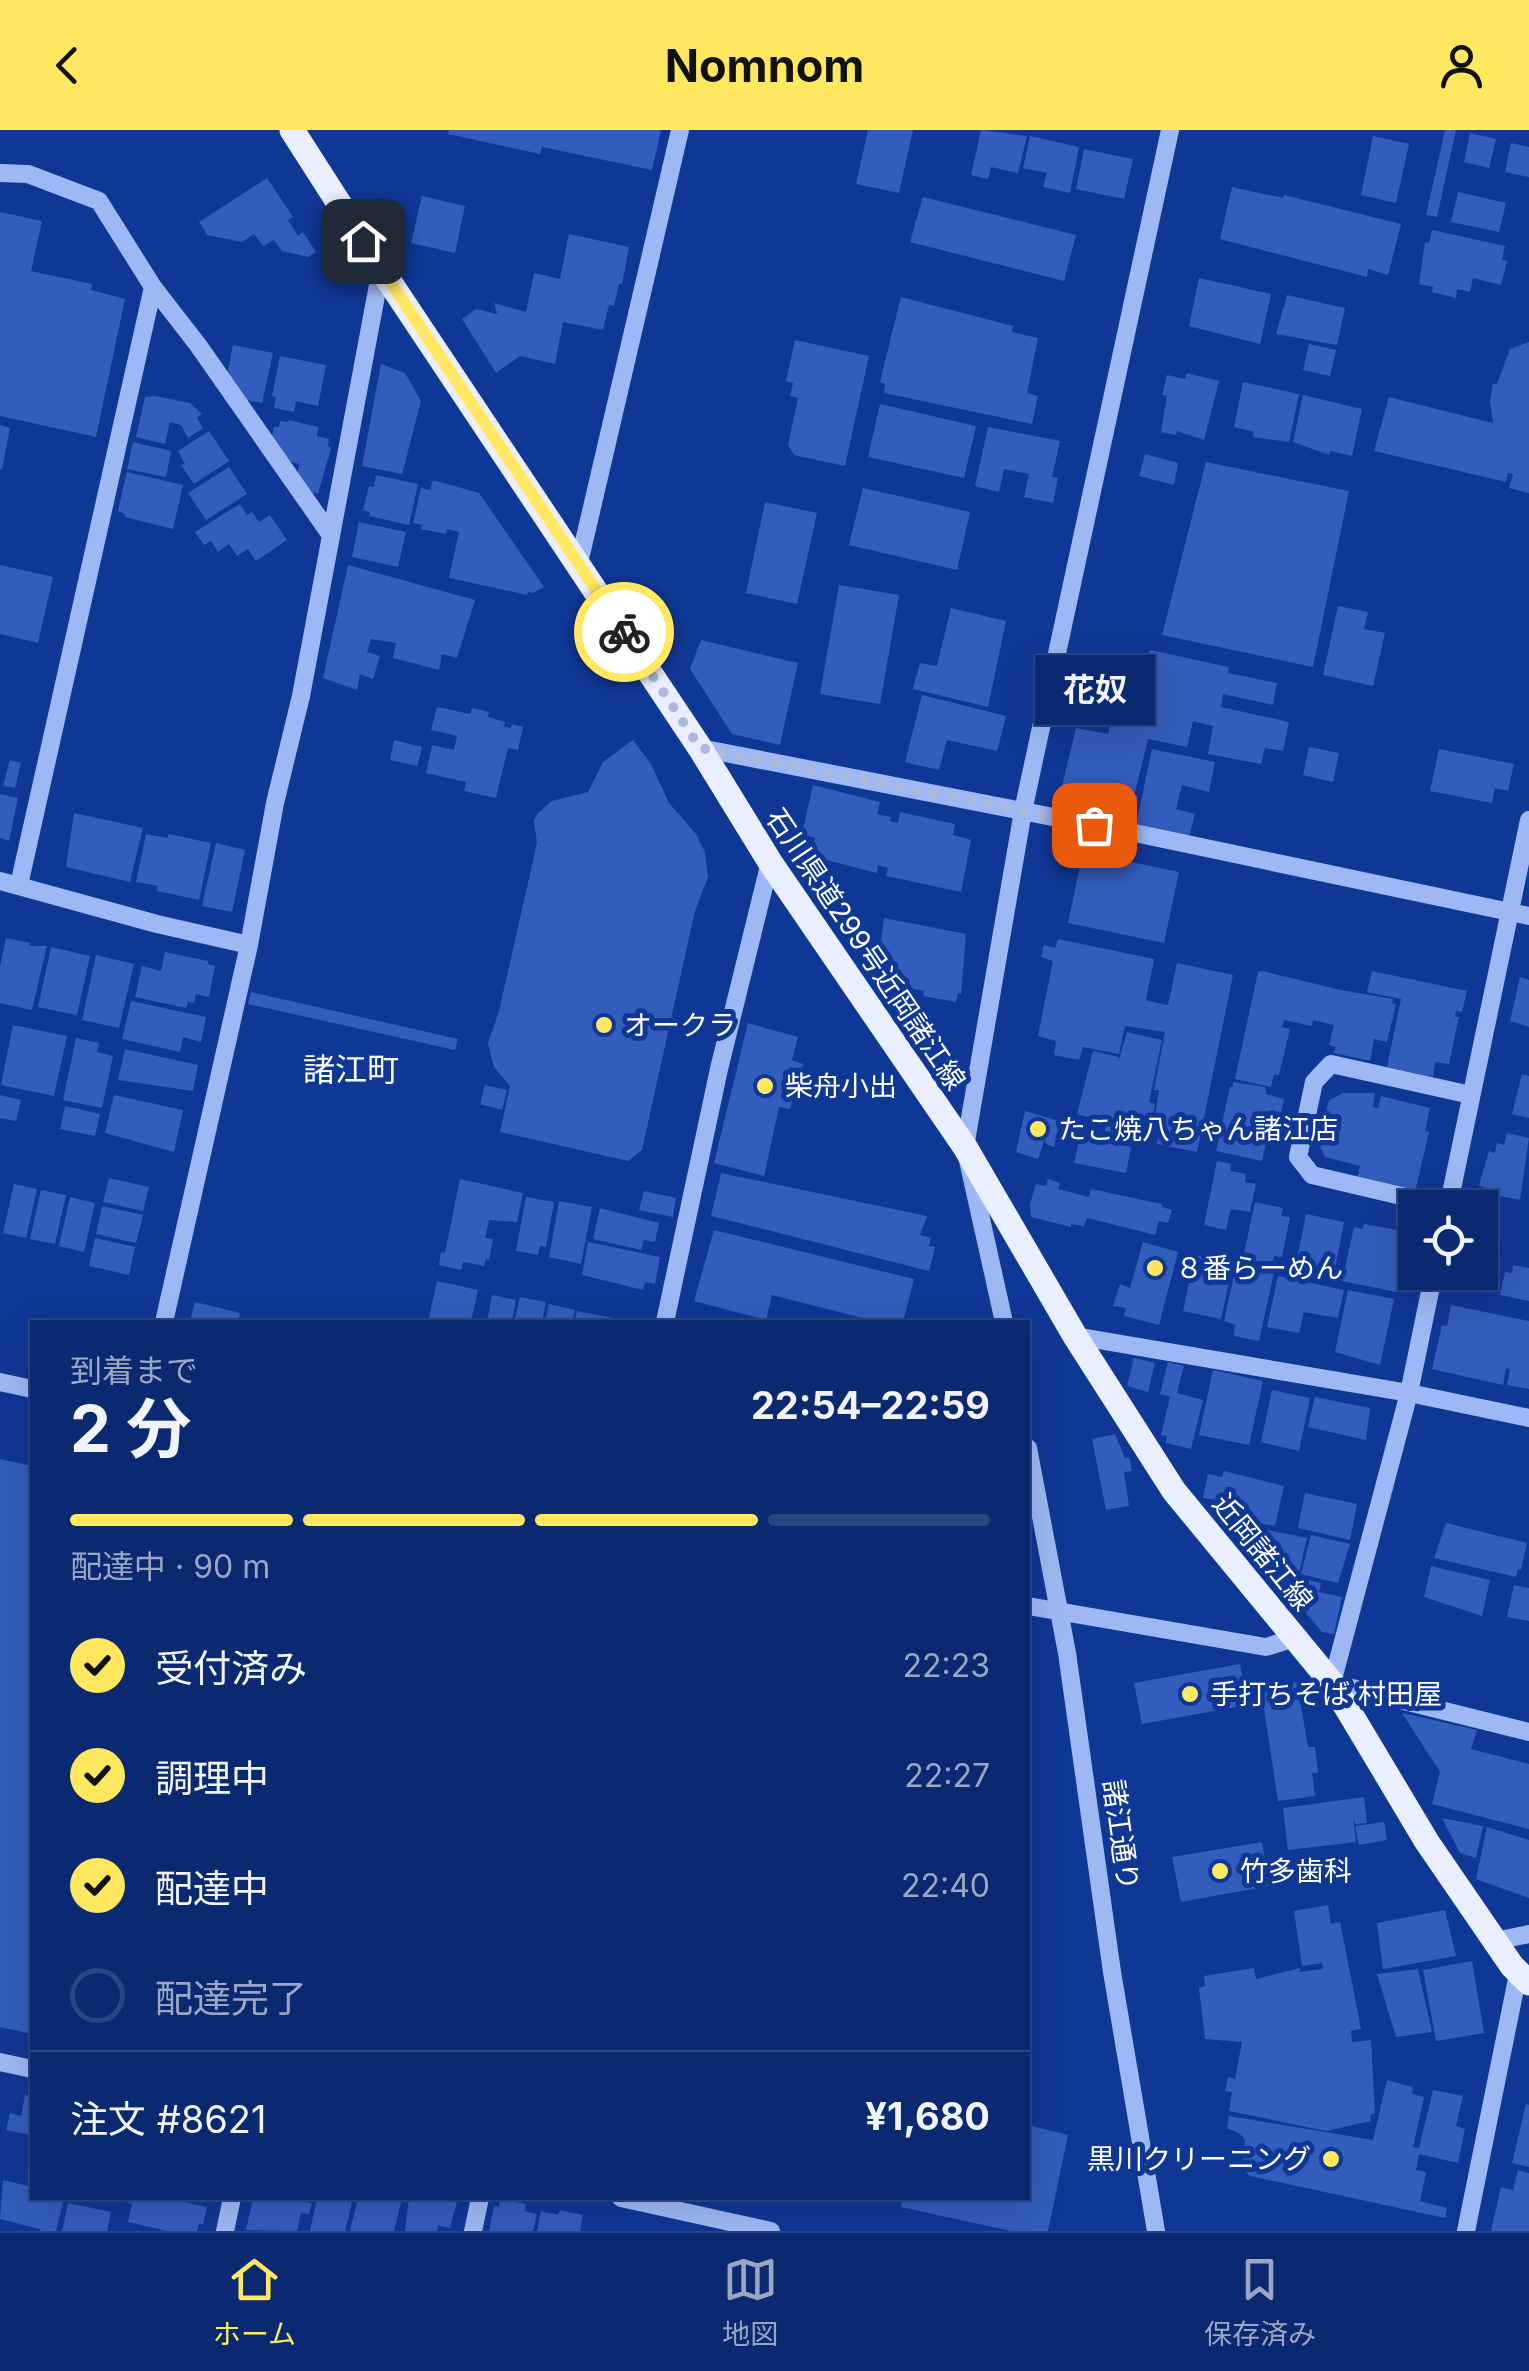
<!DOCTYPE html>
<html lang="ja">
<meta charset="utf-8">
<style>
body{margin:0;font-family:Inter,"Noto Sans JP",sans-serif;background:#193578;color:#f1f3f6;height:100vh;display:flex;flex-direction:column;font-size:38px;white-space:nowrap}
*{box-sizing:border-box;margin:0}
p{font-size:32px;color:#9aa6c3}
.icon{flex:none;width:55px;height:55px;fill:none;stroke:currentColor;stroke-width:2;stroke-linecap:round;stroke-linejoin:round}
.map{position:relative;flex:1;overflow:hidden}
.details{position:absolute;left:30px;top:1190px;width:1000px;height:880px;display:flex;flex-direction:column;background:#0b2970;border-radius:0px;box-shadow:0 10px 40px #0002,0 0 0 2px #2b4583}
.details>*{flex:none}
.controls{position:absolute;left:1398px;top:1060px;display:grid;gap:20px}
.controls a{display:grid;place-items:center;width:100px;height:100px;border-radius:0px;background:#0b2970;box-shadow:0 10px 40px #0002,0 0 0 2px #2b4583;font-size:50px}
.pin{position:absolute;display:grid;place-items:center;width:85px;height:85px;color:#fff;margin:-42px;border-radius:20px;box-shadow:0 5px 15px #0006}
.courier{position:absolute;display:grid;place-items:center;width:100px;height:100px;margin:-50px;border:8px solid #ffe760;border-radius:50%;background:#fff;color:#222;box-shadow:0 2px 12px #0007}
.bubble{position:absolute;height:70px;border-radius:0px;background:#0b2970;box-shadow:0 10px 40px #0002,0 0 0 2px #2b4583;font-size:32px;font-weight:700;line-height:70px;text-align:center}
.head em{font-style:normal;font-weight:700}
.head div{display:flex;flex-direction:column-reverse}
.head{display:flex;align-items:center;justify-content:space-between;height:170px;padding:0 40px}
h1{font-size:65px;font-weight:700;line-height:75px}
.bar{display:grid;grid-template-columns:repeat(4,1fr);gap:15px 10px;align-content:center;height:120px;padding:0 40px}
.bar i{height:12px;border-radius:8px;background:#2b4583}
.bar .on{background:#ffe760}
.bar p{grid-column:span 4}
.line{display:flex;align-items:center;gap:25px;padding:0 40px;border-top:2px solid #2b4583}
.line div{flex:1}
ol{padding:0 40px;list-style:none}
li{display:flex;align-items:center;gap:30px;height:110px}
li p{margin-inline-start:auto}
li .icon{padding:10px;border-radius:50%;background:#ffe760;color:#111;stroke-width:4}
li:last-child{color:#9aa6c3}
li i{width:55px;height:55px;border:5px solid #2b4583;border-radius:50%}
header{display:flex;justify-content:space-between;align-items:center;height:130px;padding:0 40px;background:#ffe760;color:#111;font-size:45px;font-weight:700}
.menu{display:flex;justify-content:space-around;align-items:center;height:140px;border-top:2px solid #2b4583;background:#0b2970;font-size:28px;color:#9aa6c3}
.menu a{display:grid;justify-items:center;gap:5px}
.menu .on{color:#ffe760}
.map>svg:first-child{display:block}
</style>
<header><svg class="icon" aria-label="back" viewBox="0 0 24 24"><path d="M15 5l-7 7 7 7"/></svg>Nomnom<svg class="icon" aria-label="person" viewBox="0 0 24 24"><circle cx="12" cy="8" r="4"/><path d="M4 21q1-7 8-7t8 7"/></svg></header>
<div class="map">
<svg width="1529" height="2101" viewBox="0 0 1529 2101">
<rect width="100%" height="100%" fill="#0f3795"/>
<path fill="#335dbc" d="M449 0H661L652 40 542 17 540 24 448 4Z
M868 0H913L899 63 856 54Z
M981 0 1027 6 1018 43 991 37 988 49 971 45Z
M1445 0H1456L1437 87 1426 85Z
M1470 3 1496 9 1489 38 1464 32Z
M1030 6 1079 17 1070 63 1043 57 1047 43 1023 38Z
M1373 6 1409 14 1396 73 1361 65Z
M1511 13 1529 17V47L1505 42Z
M1084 19 1133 29 1124 69 1076 59Z
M267 48 293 87 288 90 298 106 303 102 316 122 308 127 282 121 274 110 263 116 254 104 242 112 207 105 199 92Z
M1232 57 1283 68 1284 65 1401 94 1388 145 1368 139 1367 147 1220 109Z
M1458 62 1506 73 1499 102 1451 92Z
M422 66 465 76 455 123 411 113Z
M923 67 1076 105 1064 151 910 112Z
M0 82 42 91 31 141 92 154 91 160 125 169 96 307 0 286Z
M1432 100 1505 116 1502 130 1507 131 1501 155 1473 148 1470 162 1457 159 1456 168 1432 162 1433 157 1419 154 1425 112 1429 113Z
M569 104 629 117 622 154H619L614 176 609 175 603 200 563 192 555 234 520 226 496 243 462 189 476 179 497 184 494 173 526 182 534 143 560 149Z
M1199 148 1271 164 1260 214 1189 196Z
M1287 165 1345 178 1337 215 1276 204Z
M901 167 1013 196 1012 202 1038 208 1027 263 1038 266 1032 294 884 263 885 254 880 252Z
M795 210 869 226 845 336 794 325 788 315 798 268 790 266 793 253 786 251Z
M1529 212V363L1509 358 1513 344 1508 343 1506 352 1374 321 1389 267 1493 293 1490 271 1493 254H1497L1510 219Z
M1309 214 1336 220 1330 246 1303 240Z
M233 215 273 223 262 273 238 268 240 259 225 256Z
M280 226 326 235 318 276 296 271 294 282 274 278 276 267 272 266Z
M381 234 405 243 421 271 402 344 362 336Z
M1187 243 1219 251 1204 310 1177 301 1176 305 1161 302 1167 266 1162 265 1167 245 1185 249Z
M1243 252 1299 264 1289 312 1253 307 1254 302 1234 297Z
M1303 265 1362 279 1352 326 1331 321 1329 325 1293 312Z
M155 266 190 273 202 284 197 288 203 298 188 308 181 295 170 292 165 314 136 307 145 267Z
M880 274 976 296 964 348 868 327Z
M289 290 318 297 317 306 329 309 328 316 331 318 318 364 295 359 299 334 276 328 269 320 274 297H279L280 291 288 292Z
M0 295 10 298 2 339H0Z
M988 297 1060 311 1052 347 1058 348 1053 373 1024 367 1029 344 1004 339 999 362 975 356Z
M209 301 229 331 194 354 181 335 185 334 178 321Z
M133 312 171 321 166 347 127 339Z
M1145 324 1178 333 1174 355 1139 346Z
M1206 332 1349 361 1313 537 1162 505Z
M229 337 247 364 206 390 188 363Z
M127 342 183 355 173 399 125 387V384L118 381Z
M376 345 418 354 409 395 369 386 370 382 363 380 369 356 374 357Z
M433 350 479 363 544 457 533 463 528 462 527 465 449 448 459 402 447 399 446 404 421 399 422 395 413 393 421 358 430 360Z
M863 358 970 382 957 440 849 415Z
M765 372 817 383 797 474 746 463Z
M240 374 247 385 252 382 259 392 270 385 287 410 256 431 248 419 237 426 229 414 218 422 211 411 204 415 195 402Z
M359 392 406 402 398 437 352 427Z
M0 435 53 447 38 513 0 504Z
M348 435 475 470 457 528 442 524 439 540 393 528 396 513 371 509 367 522 380 526 373 549 360 544 357 560 323 548Z
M839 455 899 465 880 574 820 564Z
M1338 476 1368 482 1364 499 1385 503 1373 556 1323 545Z
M951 478 1006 491 988 577 913 559 920 533 937 536Z
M701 510 798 533 780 615 732 604 690 539Z
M1150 520 1229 537 1228 543 1277 553 1273 575 1223 564 1221 577 1289 592 1283 621 1265 618 1261 634 1208 624 1213 596 1193 591 1187 617 1148 609 1134 666H1138L1130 703 1124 701 1126 690 1124 689 1122 699 1083 691 1085 682 1057 677 1076 598 1108 604 1117 568 1138 574Z
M922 565 1006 586 997 621 947 610 939 640 905 632Z
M437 577 470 584 472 578 489 582 488 587 505 592 504 597 511 598 512 594 523 597 518 620 508 618 496 668 464 661 466 652 426 643 432 615 454 620 457 606 431 600Z
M394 610 422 617 417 636 390 630Z
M633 610 651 634 669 673 696 704 705 722 708 747 695 781 642 1020 628 1031 500 1002 510 956 494 937 488 913 499 881 537 713 534 690 538 683 552 671 588 662 603 632Z
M1309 617 1339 623 1333 652 1303 645Z
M1152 619 1215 632 1209 662 1182 655 1176 679 1195 684 1189 707 1134 704Z
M1439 619 1514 634 1508 661 1495 658 1492 673 1430 661Z
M10 630 21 633 15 658 3 656Z
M813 655 880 672 877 684 891 687 890 691 898 693 900 682 955 694 953 705 971 710 961 762 886 746 888 738 878 735 877 743 811 726 815 708 802 704Z
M0 664 18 668 9 711 0 708Z
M74 683 143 698 130 752 66 737Z
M146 704 168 708V704L211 713 199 770 157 761 158 756 136 752Z
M216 713 245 720 232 782 202 776Z
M1083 722 1179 742 1164 813 1068 793Z
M884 788 966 804 961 864 958 863 956 872 923 866 924 861 898 856V837L882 834 884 827 879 826Z
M6 808 30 813 29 816H47L32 880 0 873V837Z
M1058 809 1154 829 1146 870 1162 874 1168 875 1177 833 1233 845 1197 1022 1157 1014 1160 995 1154 993 1159 960H1154L1165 902 1125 896 1119 924 1083 917 1079 930 1054 925 1056 911 1038 906 1053 831 1041 827 1044 815 1055 818Z
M51 817 90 826 77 885 38 877Z
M165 822 208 831V834L215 836 209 867 196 864 194 873 188 872 186 878 135 867 142 836 161 841Z
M96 825 134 834 119 898 82 890Z
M1262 841 1341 860 1393 869 1392 873 1396 874 1387 912 1374 909 1370 931 1334 923 1336 917 1329 915 1334 895 1313 890 1312 896 1284 890 1282 897 1290 899 1279 945 1274 944 1271 957 1235 949 1258 842Z
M1372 841 1467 861 1462 882 1456 881 1455 887H1459L1449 934 1435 932 1433 947 1387 937 1401 869 1367 862Z
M1520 847 1529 850V897L1510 891Z
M251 862 458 909 455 920 248 874Z
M131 871 206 887 201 912 183 907 180 922 122 909Z
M748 893 798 907 792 930 803 934 790 979 779 977 764 1046 714 1033Z
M13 895 67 906 54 966 1 955Z
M1127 902 1162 910 1149 972 1155 974 1149 1002 1139 999 1137 1009 1105 1001 1106 992 1077 984 1093 921 1119 927 1118 933Z
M76 908 99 913 97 922 113 926 102 978 63 970Z
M125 919 198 935 193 961 118 950Z
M1522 944 1529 946V988L1512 984Z
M1233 952 1265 957 1266 964 1284 969 1274 1016 1266 1013 1262 1031 1216 1021 1230 957H1233Z
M485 955 507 960 502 980 480 974Z
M1343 963H1375L1373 977 1378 978 1381 966 1430 978 1425 1001 1429 1002 1415 1062 1356 1053 1360 1036 1325 1027 1318 1013 1329 970Z
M0 965 21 970 16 991 0 988Z
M114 965 183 980 174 1022 105 1003Z
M65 976 100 984 95 1006 60 999Z
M1025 981 1059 991 1054 1017 1046 1014 1045 1008 1038 1029 1016 1022Z
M1507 1003 1529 1008 1520 1070 1490 1064V1061L1479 1055 1489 1021 1495 1023 1497 1013 1504 1015Z
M1080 1006 1131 1017 1126 1043 1074 1033Z
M1217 1031 1231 1034 1230 1041 1246 1044 1245 1052 1256 1054 1250 1082 1231 1079 1226 1100 1204 1095Z
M721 1043 927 1086 920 1105 931 1108 929 1116 935 1117 929 1141 711 1086Z
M109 1048 149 1057 143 1081 103 1072Z
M460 1049 523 1063 517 1092 489 1090 485 1108 493 1109 489 1130 486 1129 484 1136 463 1132 461 1140 439 1135 441 1122 445 1123Z
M1048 1049 1060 1053 1058 1059 1089 1067 1091 1059 1162 1074V1077L1172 1080 1168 1093 1159 1091 1155 1105 1087 1088 1084 1096 1071 1094V1097L1031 1087 1030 1074 1036 1054 1046 1056Z
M14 1054 37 1059 26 1108 3 1103Z
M41 1060 66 1065 55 1114 30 1109Z
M644 1061 676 1068 673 1087 639 1080Z
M70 1067 95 1073 84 1122 59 1116Z
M526 1067 554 1072 546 1117 540 1116 538 1125 516 1121Z
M559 1071 592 1077 581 1134 549 1127Z
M1255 1072 1283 1078 1281 1086 1290 1087 1282 1127 1274 1126 1272 1134 1243 1128Z
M102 1076 143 1085 136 1113 96 1104Z
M600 1078 659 1093 655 1112 644 1110 641 1120 593 1109Z
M1306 1084 1344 1092 1333 1149 1295 1139Z
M1364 1094 1408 1102 1396 1162 1342 1151 1354 1097 1362 1099Z
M714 1100 914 1149 903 1192H878L772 1165 766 1190 694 1171Z
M95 1108 135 1117 129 1145 89 1136Z
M588 1112 660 1127 655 1154 645 1152 643 1160 582 1145Z
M1143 1112 1178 1122 1159 1195 1124 1186 1126 1178 1113 1176 1120 1154 1130 1158Z
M1195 1125 1233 1134 1221 1189 1183 1181Z
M1513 1135 1529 1138V1171L1500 1165 1505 1142 1512 1143Z
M1250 1137 1274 1142 1259 1211 1234 1206 1235 1195 1224 1191 1235 1141 1249 1143Z
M1278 1146 1344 1160 1338 1188 1304 1182 1299 1203 1267 1197Z
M437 1151 478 1160 471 1192H428Z
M1348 1160 1394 1169 1380 1235 1335 1222Z
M492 1165 516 1170 512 1192H487Z
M520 1167 546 1172 542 1192H514Z
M195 1172 240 1183 238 1192H190Z
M549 1174 575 1180 572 1192H545Z
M1451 1175 1529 1191V1259L1507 1255 1510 1239 1506 1238 1503 1255 1432 1239 1442 1195 1447 1196Z
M577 1181 628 1191V1192H574Z
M1134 1228 1155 1233 1148 1262 1127 1256Z
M1168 1232 1184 1236 1177 1263 1203 1270 1191 1319 1166 1313 1167 1306 1161 1305 1170 1267 1160 1264Z
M1213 1240 1263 1251 1249 1315 1199 1305Z
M1272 1260 1310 1268 1299 1321 1261 1312Z
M1315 1267 1370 1278 1366 1310 1308 1297Z
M1115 1304 1125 1328 1129 1327 1132 1341 1124 1342 1129 1376 1106 1380 1092 1309Z
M0 1329 32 1336V1904L0 1897Z
M1224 1341 1284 1356 1275 1396 1246 1390 1247 1381 1237 1379 1236 1383 1214 1378 1215 1370 1203 1368 1208 1344 1222 1347Z
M1305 1363 1357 1374 1350 1410 1298 1398Z
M1446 1393 1527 1413 1521 1440 1518 1439 1516 1447 1434 1428Z
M1267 1400 1307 1408 1296 1456 1280 1452 1284 1434 1261 1428Z
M1311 1405 1350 1414 1338 1453 1301 1444Z
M1431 1436 1490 1450 1482 1486 1424 1467Z
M1303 1449 1321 1453 1319 1462 1342 1467 1334 1504 1322 1502 1297 1472Z
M1514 1455 1529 1458V1491L1507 1487Z
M1240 1534 1247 1575 1142 1594 1134 1553Z
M1297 1552 1308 1617H1315L1318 1643H1312L1315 1666 1278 1671 1261 1559Z
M1402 1583 1477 1600 1471 1619 1529 1634V1699L1432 1674 1440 1642Z
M1364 1667 1367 1693 1355 1694 1353 1688 1356 1712 1288 1720 1283 1678Z
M1442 1688 1483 1696 1476 1728 1460 1723Z
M1384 1692 1387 1710 1359 1715 1355 1696Z
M1487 1697 1529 1710V1768L1476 1749Z
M1262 1712 1269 1756 1181 1772 1172 1727Z
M1328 1775 1331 1794 1340 1792 1361 1899 1351 1901 1352 1912 1371 1910 1375 1983 1370 1985 1371 1991 1326 2001 1229 1981 1232 1962 1225 1961 1228 1947 1235 1949 1242 1912 1205 1909 1199 1858 1205 1856 1204 1846 1254 1838 1256 1849 1300 1838V1842L1323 1839 1322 1833 1302 1836 1294 1781Z
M1445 1780 1456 1826 1383 1839 1377 1793Z
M1472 1831 1484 1903 1436 1911 1423 1840Z
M1418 1839 1432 1902 1396 1907 1377 1844Z
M1387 1950 1413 1957 1412 1964 1424 1967 1413 2017 1419 2018 1433 1960 1463 1966 1456 1996 1465 1999 1458 2033 1419 2024 1416 2040 1426 2042 1420 2071 1447 2078 1445 2088 1250 2046 1242 2039 1245 2010 1239 2003 1227 1998 1229 1986 1373 2010Z
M25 1965 32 1967V2005L6 2000 10 1983 21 1986Z
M1526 1974 1529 1975V2037L1512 2033Z
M1028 1995 1068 2005 1048 2101H1011L901 2077 903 2068H1028Z
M1518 2040 1529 2043V2101H1491L1501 2057 1513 2060Z
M3 2050 32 2057V2068H64L56 2101H40V2099L0 2089Z
M123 2068H167L207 2077 203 2094H199L197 2101H167L128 2092 132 2074 122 2071Z
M266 2068 312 2073 309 2084 301 2083 297 2101 246 2100 253 2069 265 2071Z
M317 2068H353L345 2101H310Z
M358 2068 401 2072 394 2101H350Z
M409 2068H458L450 2098 438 2096 437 2101H405Z
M500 2069 526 2074 525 2081 537 2084 533 2101H489L494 2076 499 2077Z
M68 2073 111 2082 107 2101H62Z
M560 2080 583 2085 580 2101H537L541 2081 558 2085Z"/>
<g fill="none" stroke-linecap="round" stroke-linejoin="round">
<path stroke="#9db8f4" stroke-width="18" d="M0 43 28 44 99 71 153 157 198 215 330 404
M579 433 680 0
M700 618 1130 702 1529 786
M0 751 157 794 249 815
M19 755 153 157
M1448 1077 1312 1045 1298 1027 1314 952 1331 934 1471 965
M1448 1078 1529 690
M1434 1142 1409 1263 1332 1553 1529 1602
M164 1192 249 815 275 673 301 566 381 139
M665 1192 719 939 770 732
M1004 1192 965 1017 1023 681 1170 0
M1075 1206 1409 1263 1529 1288
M0 1252 32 1259
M1028 1318 1067 1523 1112 1842 1156 2101
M1028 1476 1266 1517 1295 1508
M1495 1811 1529 1804
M0 1932 32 1939
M621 2068 771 2101
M225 2101 232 2068
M473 2101 480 2068
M1466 2101 1518 1844"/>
<path stroke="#eaefff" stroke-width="25" d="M292 0 381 139 700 618 770 732 965 1017 1075 1206 1174 1361 1332 1553 1427 1712 1512 1836 1529 1853"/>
</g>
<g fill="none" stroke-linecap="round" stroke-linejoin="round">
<path stroke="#abb9da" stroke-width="10" stroke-dasharray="0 18" d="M624 502 700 618 1094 695"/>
<path stroke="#ffe760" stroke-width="12" d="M363 111 624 502"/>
</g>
<g fill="#ffe760" stroke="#0f3795" stroke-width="4">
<circle cx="604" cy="895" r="10"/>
<circle cx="765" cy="956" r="10"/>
<circle cx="1038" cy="999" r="10"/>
<circle cx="1155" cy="1138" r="10"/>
<circle cx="1190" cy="1564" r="10"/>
<circle cx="1220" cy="1741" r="10"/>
<circle cx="1331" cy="2029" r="10"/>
</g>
<g text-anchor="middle" stroke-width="10" stroke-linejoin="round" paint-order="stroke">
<g font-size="28" fill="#fff" stroke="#0f3795">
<text transform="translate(866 819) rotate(56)" y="10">石川県道299号近岡諸江線</text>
<text transform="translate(1263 1422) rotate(51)" y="10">近岡諸江線</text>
<text transform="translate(1121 1705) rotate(82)" y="10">諸江通り</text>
</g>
<g font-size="28" fill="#fff" stroke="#0f3795" text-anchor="start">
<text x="624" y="905">オークラ</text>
<text x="785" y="966">柴舟小出</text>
<text x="1058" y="1009">たこ焼八ちゃん諸江店</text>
<text x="1175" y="1148">８番らーめん</text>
<text x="1210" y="1574">手打ちそば 村田屋</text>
<text x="1240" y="1751">竹多歯科</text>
<text x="1311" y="2039" text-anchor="end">黒川クリーニング</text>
</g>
<g font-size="32" fill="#fff" stroke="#0f3795">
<text x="351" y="951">諸江町</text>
</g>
</g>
</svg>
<div class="controls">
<a><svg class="icon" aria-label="locate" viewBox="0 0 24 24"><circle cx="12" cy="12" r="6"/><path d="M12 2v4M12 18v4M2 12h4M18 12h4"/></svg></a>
</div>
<div class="pin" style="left:1094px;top:695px;background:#ea580c"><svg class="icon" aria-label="bag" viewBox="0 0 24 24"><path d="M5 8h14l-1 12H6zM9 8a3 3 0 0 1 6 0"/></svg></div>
<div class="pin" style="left:363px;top:111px;background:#1f2937"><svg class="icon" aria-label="home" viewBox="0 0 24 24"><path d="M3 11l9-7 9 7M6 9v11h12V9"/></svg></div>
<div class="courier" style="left:624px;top:502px"><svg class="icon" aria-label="bike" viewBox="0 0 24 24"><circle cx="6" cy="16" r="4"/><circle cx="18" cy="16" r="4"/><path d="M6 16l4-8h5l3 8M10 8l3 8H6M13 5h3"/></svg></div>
<div class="bubble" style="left:1035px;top:525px;width:120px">花奴</div>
<section class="details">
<div class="head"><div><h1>2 分</h1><p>到着まで</p></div><em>22:54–22:59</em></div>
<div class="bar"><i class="on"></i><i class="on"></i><i class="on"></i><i></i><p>配達中 · 90 m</p></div>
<ol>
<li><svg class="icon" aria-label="check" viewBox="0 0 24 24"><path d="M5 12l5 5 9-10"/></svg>受付済み<p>22:23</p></li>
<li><svg class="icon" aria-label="check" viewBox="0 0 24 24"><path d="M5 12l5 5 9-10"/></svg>調理中<p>22:27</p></li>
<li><svg class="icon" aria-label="check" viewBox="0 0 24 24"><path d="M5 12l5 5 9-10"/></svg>配達中<p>22:40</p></li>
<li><i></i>配達完了</li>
</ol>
<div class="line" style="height:130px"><div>注文 #8621</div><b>¥1,680</b></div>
</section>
</div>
<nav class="menu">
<a class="on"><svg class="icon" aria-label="home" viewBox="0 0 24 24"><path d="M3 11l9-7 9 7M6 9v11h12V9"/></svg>ホーム</a>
<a><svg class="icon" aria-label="map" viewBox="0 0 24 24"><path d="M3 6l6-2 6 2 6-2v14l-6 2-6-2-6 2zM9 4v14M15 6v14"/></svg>地図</a>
<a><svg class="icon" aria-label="saved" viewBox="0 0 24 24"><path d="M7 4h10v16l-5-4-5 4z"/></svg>保存済み</a>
</nav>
